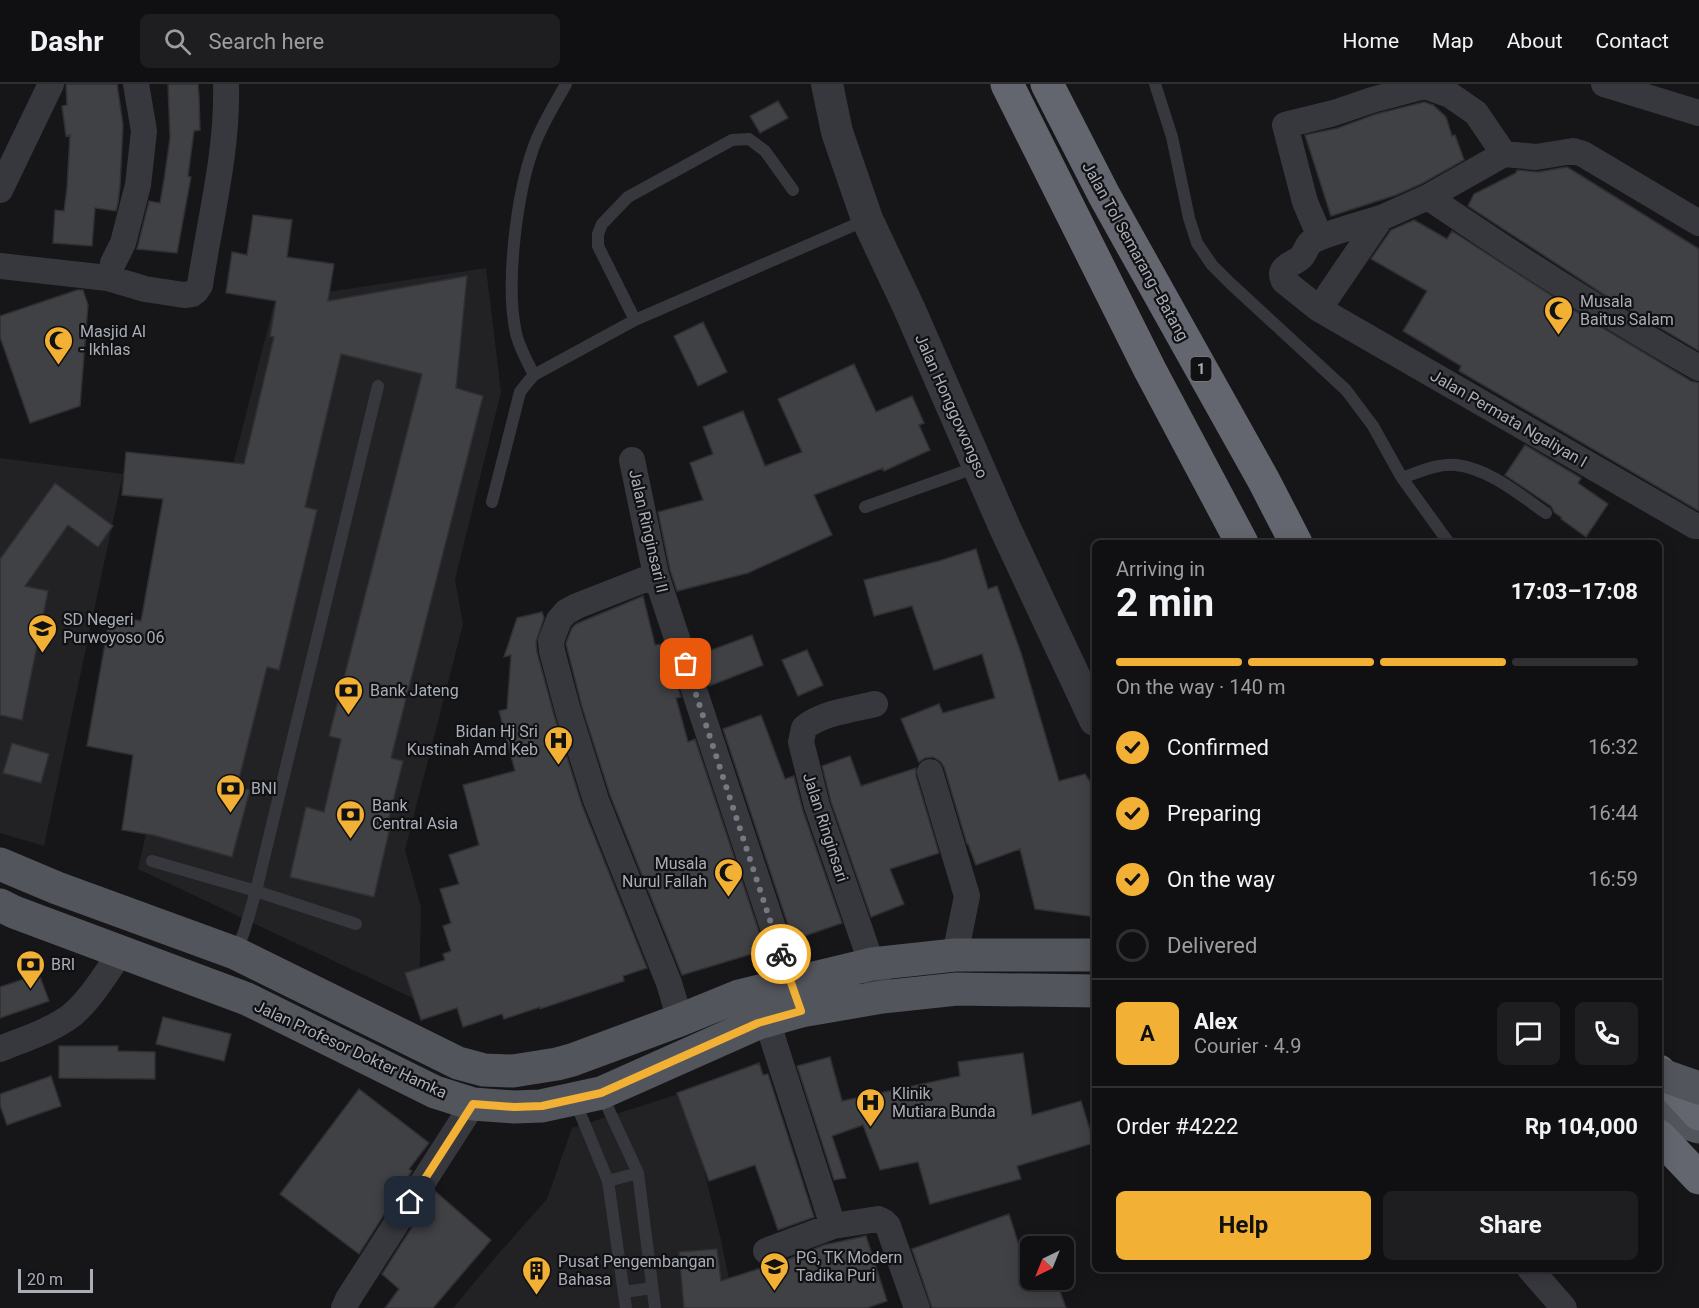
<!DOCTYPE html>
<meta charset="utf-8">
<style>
body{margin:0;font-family:Roboto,sans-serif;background:#1e1e20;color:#f1f3f6;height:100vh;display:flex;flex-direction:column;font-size:22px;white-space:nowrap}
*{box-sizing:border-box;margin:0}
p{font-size:20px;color:#9c9d9f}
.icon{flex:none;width:33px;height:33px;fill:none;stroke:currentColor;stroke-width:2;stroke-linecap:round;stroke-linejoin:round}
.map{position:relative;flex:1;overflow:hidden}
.side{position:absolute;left:1092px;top:456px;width:570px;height:732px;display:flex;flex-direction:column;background:#101012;border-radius:9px;box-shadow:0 3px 15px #0003,0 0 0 2px #303032}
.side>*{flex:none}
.needle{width:39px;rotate:223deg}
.controls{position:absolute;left:1020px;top:1152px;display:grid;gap:12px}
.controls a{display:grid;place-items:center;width:54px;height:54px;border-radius:9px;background:#101012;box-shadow:0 3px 15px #0003,0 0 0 2px #303032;font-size:30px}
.scale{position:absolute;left:18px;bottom:15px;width:75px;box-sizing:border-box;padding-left:6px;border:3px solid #a8adb8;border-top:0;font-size:16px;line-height:21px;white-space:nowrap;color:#a8adb8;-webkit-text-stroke:4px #111113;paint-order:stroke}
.pin{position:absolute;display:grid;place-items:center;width:51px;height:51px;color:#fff;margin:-26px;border-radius:12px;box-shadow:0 3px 9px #0006}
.courier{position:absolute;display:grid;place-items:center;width:60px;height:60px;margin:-30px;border:4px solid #f2b134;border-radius:50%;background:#fff;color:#222;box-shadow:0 2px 8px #0007}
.summary em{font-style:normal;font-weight:700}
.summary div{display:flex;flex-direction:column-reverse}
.summary{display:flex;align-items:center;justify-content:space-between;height:102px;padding:0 24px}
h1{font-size:39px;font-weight:700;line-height:45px}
.bar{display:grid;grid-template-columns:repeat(4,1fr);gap:9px 6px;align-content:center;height:72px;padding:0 24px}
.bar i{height:8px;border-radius:4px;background:#303032}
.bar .selected{background:#f2b134}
.bar p{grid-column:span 4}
.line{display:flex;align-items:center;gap:15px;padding:0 24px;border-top:2px solid #303032}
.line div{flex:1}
.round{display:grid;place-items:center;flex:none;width:63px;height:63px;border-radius:9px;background:#1e1e20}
ol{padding:0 24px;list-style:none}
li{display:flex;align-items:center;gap:18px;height:66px}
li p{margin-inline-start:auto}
li .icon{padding:6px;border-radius:50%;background:#f2b134;color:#111;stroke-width:4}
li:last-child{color:#9c9d9f}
li i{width:33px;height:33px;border:3px solid #303032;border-radius:50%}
.primary-button{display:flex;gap:12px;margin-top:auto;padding:12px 24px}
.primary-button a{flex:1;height:69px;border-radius:9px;background:#f2b134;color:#111;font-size:24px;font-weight:700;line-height:69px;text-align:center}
.primary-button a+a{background:#1e1e20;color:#f1f3f6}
header{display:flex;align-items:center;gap:36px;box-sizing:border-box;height:84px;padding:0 30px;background:#101012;border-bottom:2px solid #303032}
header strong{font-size:28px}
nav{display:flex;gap:33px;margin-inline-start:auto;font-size:21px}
.search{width:420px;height:54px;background:#1e1e20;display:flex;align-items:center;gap:15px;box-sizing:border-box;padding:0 21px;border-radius:9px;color:#9c9d9f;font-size:22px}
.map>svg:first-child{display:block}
</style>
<header>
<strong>Dashr</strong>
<div class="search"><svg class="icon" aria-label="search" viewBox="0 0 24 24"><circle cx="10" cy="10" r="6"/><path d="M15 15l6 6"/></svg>Search here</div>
<nav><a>Home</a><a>Map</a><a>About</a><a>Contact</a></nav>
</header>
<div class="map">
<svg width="1699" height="1224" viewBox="0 0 1699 1224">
<rect width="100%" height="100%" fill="#161618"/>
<path fill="#222225" d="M486 184 501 308 455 496 463 540 405 766 421 823 419 917 138 785 185 579 221 428 275 216Z
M0 374 123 390 44 762 0 749Z
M685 1008 721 1156 735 1224H453L493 1176 547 1115 572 1044Z"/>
<path fill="#404145" stroke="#303034" stroke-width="1.5" d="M66 0H117L123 41 120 102 118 119 116 127 95 124 92 162 53 159 55 126 64 127 67 104 70 51 66 52 62 22 67 21Z
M168 0H198L199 12 200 46 194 47 188 92 191 93 177 169 137 165 149 117 160 119 164 96 170 54Z
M778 17 788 34 760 49 750 32Z
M1424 18 1433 21 1446 33 1452 52 1455 51 1464 76 1421 100 1396 111 1331 132 1305 51 1338 44 1376 30Z
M1567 83 1699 165V267L1603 210 1468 122 1474 110 1516 89 1517 86 1538 88Z
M253 131 292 136 287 173 334 180 328 217 467 192 456 304 483 312 391 674 403 677 387 742 390 743 374 813 290 793 306 723 324 728 341 655 329 652 422 290 341 270 305 423 317 426 279 586 267 583 237 703 250 706 232 773 153 751 122 746 133 671 87 662 110 531 141 537 163 415 122 411 126 368 244 380 274 253 270 252 276 217 226 209 232 168 247 171Z
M1414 136 1447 155 1452 147 1588 235 1691 297 1699 299V427L1459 287 1461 282 1403 247 1427 207 1371 175 1391 146Z
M77 206H83L88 221 80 322 30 339 0 253V232Z
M703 238 727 288 698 302 674 252Z
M854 280 876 328 912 312 924 339 919 341 930 366 884 387 883 384 814 411 832 451 748 489 677 507 670 486 658 428 703 416 690 379 713 370 703 343 743 327 765 382 802 368 778 315Z
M1525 361 1581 394 1578 399 1608 420 1586 453 1561 435 1562 434 1554 428 1551 422 1505 391Z
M55 399 113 442 98 463 68 441 25 502 48 507 22 636 0 631V475Z
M976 465 988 505 997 502 1021 569 1059 697 1085 690 1095 705V833L1035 825 1020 765 976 781 968 760H967L944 683 940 677 933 673 925 674 919 678 901 635 939 620 943 629 995 614 982 570 934 586 912 522 874 532 864 496 939 477Z
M643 512 655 561 663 560 669 583 670 582 681 613 676 614 688 658 695 655 765 866 682 891 610 711 582 623 567 564 566 559 572 544 576 540Z
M542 528 544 534 536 558 537 568 554 631 582 721 647 884 623 892 624 897 540 925V923L504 935 502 930 463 943 457 924 421 936 405 889 445 876 443 870 451 867 443 842 451 839 440 805 459 800 449 771 479 761 463 701 515 687 499 627 507 625 511 571 504 573 517 534Z
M752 551 763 581 709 602 698 571Z
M807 566 823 601 798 612 782 576Z
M761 631 785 695 794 692 803 727 842 839 793 856 723 645Z
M12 659 49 670 41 699 3 689Z
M850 672 861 702 916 684V692L939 769 890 785 904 820 871 833 831 718 822 682Z
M39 890 49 917 0 934V903Z
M163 933 231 950 224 977 156 960Z
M59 962H118V967L155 968V995L59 994Z
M1023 969 1032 1031 1081 1017 1094 1059 1017 1082 1021 1095 930 1120 918 1078 880 1086 863 1041 832 1052 846 1094 834 1096 797 982 830 973 842 1017 960 992 958 978Z
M759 979 763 991 768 990 814 1133 778 1146 755 1081 709 1097 677 1009Z
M51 992 61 1022 7 1041 0 1021V1010Z
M359 1005 429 1059 409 1085 412 1087 359 1170 280 1110Z
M435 1107 491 1156 433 1224H385L399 1205 382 1190Z
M1009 1130 1027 1187 1030 1186V1196H1056L1066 1224H932L912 1165Z
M866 1152 887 1217 867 1224H684L679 1168 717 1165 721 1197 789 1175 824 1161Z"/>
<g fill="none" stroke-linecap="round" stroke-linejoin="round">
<path stroke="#37383d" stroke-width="12" d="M1155 0 1172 53 1189 134 1197 159 1212 181 1230 199 1346 306 1373 342 1402 394 1449 459
M635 236 598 162V150L602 140 628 113 732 56 749 55 765 67 793 106
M534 291C527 277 519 263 516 249 505 200 517 108 534 62 542 40 555 20 566 0
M1402 394C1419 388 1438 379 1456 381 1490 385 1520 411 1546 429
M492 418 520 308 527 299 534 291 635 236 866 136
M865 423 977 383
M152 777 256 807 356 840
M236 868 244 848 256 807 378 302
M601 1009 638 1089 655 1224
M575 1017 608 1097 626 1224
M608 1097 638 1089
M624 1208 652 1204"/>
<path stroke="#37383d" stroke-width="26" d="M1604 0 1699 29
M0 106 51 0
M1428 113 1504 70 1536 73 1573 67 1583 70 1699 139
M1381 134 1428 113C1516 173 1606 231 1699 284
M1320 153 1305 118 1285 41 1334 29 1372 16 1425 2 1450 11 1476 29 1504 70
M113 179 123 159 138 101 144 47 136 0
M0 182 108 194 145 205 184 211 192 210 196 207 200 201C210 135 228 67 226 0
M1319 225 1284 197C1277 184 1290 181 1299 175 1305 171 1305 164 1310 159 1317 152 1368 138 1381 134L1319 225 1695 442H1699
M632 376 656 491 797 916
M656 491 577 522 566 528 559 536 551 557 552 567 568 627 596 716 669 899 680 936
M875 620C854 625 821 629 804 644L801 658 817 722 878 898
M930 688 967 812 955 871
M767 937 833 1142
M0 965C24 955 51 947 72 931 92 914 106 889 121 868
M766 1167 833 1142 878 1135 884 1138 888 1142 917 1224
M1530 1185 1564 1224
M344 1224 348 1215 473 1020"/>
<path stroke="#37383d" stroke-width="32" d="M827 0 837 48 867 135 909 224 1005 444 1095 636"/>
<path stroke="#53555c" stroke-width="33" d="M0 780 57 804 235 869 458 979 484 986 513 987 557 980 572 976 680 936 739 912 872 880 955 871H1095
M0 821 14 828 247 915 435 1008 473 1020 514 1023 541 1022 601 1009 758 939 801 927 882 913 957 905 1095 907
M1659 1030 1699 1043"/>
<path stroke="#63666e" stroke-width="33" d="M1007 0 1150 286 1242 459
M1047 0 1104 111 1264 397 1296 459
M1659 987 1699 1030
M1659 1052 1699 1094"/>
<path stroke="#53555c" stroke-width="33" d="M1659 990 1699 1004"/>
</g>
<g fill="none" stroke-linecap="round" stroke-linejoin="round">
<path stroke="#757880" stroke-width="6" stroke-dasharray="0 10.8" d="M686 580 781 870"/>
<path stroke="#f2b134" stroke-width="8" d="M410 1118 473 1020 514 1023 542 1022 601 1009 758 939 801 927 781 870"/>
</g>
<defs>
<symbol id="mosque-pin" viewBox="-11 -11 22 30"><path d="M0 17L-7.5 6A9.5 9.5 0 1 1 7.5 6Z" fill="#f2b134" stroke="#111113"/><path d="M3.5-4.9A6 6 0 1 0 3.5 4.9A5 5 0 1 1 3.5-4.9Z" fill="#111"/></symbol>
<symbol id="school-pin" viewBox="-11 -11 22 30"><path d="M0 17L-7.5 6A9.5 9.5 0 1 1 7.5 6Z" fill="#f2b134" stroke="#111113"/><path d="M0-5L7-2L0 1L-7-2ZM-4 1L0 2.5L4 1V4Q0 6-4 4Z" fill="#111"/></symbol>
<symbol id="bank-pin" viewBox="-11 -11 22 30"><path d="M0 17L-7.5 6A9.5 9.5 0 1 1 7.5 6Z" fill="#f2b134" stroke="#111113"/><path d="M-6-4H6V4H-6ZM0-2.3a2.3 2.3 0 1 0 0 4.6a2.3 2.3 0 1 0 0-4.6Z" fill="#111"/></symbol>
<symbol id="hospital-pin" viewBox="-11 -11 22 30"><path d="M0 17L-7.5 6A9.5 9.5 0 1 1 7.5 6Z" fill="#f2b134" stroke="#111113"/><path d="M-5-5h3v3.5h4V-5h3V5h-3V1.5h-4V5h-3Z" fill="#111"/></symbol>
<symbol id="building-pin" viewBox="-11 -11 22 30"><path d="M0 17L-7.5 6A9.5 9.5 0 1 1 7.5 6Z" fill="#f2b134" stroke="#111113"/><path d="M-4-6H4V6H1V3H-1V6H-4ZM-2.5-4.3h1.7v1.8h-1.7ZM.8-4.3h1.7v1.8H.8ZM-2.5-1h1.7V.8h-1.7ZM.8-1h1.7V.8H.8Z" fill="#111"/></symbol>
</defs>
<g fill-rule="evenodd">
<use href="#mosque-pin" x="1542" y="210" width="33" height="45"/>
<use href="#mosque-pin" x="42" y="240" width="33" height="45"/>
<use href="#school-pin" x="26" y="528" width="33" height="45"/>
<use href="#bank-pin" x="332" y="590" width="33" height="45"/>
<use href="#hospital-pin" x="542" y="640" width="33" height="45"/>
<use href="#bank-pin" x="214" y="688" width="33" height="45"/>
<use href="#bank-pin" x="334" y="714" width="33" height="45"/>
<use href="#mosque-pin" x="712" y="772" width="33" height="45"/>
<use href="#bank-pin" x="14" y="864" width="33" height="45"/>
<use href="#hospital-pin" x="854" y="1002" width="33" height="45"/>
<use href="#school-pin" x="758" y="1166" width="33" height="45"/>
<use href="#building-pin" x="520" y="1170" width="33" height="45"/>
</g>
<g text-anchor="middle" stroke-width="4.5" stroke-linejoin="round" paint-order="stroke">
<rect fill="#111113" stroke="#7b7e86" stroke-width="1.5" x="1190.5" y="273" width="21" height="24" rx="4.5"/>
<g font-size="15" font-weight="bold" fill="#a8adb8">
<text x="1201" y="290">1</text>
</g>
<g font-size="16" fill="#a8adb8" stroke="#111113">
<text transform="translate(1136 167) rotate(61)" y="6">Jalan Tol Semarang–Batang</text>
<text transform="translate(952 322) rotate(66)" y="6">Jalan Honggowongso</text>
<text transform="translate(1509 334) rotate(30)" y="6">Jalan Permata Ngaliyan I</text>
<text transform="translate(649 447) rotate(77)" y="6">Jalan Ringinsari II</text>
<text transform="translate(826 743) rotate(72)" y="6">Jalan Ringinsari</text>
<text transform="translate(351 965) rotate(25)" y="6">Jalan Profesor Dokter Hamka</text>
</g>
<g font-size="16" fill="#a8adb8" stroke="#111113" text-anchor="start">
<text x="1580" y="223">Musala<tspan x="1580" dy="18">Baitus Salam</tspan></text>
<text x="80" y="253">Masjid Al<tspan x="80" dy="18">- Ikhlas</tspan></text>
<text x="63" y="541">SD Negeri<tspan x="63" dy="18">Purwoyoso 06</tspan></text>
<text x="370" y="612">Bank Jateng</text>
<text x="538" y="653" text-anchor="end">Bidan Hj Sri<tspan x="538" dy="18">Kustinah Amd Keb</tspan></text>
<text x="251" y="710">BNI</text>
<text x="372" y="727">Bank<tspan x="372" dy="18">Central Asia</tspan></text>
<text x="707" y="785" text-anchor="end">Musala<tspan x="707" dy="18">Nurul Fallah</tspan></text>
<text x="51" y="886">BRI</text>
<text x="892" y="1015">Klinik<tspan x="892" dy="18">Mutiara Bunda</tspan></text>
<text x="796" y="1179">PG, TK Modern<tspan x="796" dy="18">Tadika Puri</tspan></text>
<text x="558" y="1183">Pusat Pengembangan<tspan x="558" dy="18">Bahasa</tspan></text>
</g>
</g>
</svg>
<div class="controls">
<a><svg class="needle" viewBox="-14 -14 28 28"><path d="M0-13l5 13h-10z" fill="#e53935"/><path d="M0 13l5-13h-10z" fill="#9c9d9f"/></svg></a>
</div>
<div class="scale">20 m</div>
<div class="pin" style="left:686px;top:580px;background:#ea580c"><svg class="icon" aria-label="bag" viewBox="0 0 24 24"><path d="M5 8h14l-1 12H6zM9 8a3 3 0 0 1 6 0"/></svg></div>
<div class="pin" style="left:410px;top:1118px;background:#1f2937"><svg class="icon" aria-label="home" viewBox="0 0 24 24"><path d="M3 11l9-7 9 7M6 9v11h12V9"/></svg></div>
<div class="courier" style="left:781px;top:870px"><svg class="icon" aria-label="bike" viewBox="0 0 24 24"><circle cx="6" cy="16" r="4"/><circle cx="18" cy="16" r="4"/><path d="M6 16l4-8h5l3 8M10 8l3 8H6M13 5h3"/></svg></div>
<section class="side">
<div class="summary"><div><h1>2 min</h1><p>Arriving in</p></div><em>17:03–17:08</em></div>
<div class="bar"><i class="selected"></i><i class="selected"></i><i class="selected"></i><i></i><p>On the way · 140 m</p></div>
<ol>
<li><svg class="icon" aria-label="check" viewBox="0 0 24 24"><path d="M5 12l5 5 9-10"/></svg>Confirmed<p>16:32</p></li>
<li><svg class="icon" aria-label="check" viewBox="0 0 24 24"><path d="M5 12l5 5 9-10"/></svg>Preparing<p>16:44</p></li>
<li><svg class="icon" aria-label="check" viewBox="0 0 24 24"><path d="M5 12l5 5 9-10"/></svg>On the way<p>16:59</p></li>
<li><i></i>Delivered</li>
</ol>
<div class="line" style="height:108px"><b class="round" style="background:#f2b134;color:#111">A</b><div><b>Alex</b><p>Courier · 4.9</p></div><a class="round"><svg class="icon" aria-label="chat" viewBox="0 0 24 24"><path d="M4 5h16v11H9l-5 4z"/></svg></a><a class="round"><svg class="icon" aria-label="phone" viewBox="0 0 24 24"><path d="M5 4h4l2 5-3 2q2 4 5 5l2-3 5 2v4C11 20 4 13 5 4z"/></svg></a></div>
<div class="line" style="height:78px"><div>Order #4222</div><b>Rp 104,000</b></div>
<div class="primary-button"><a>Help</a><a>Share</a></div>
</section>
</div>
